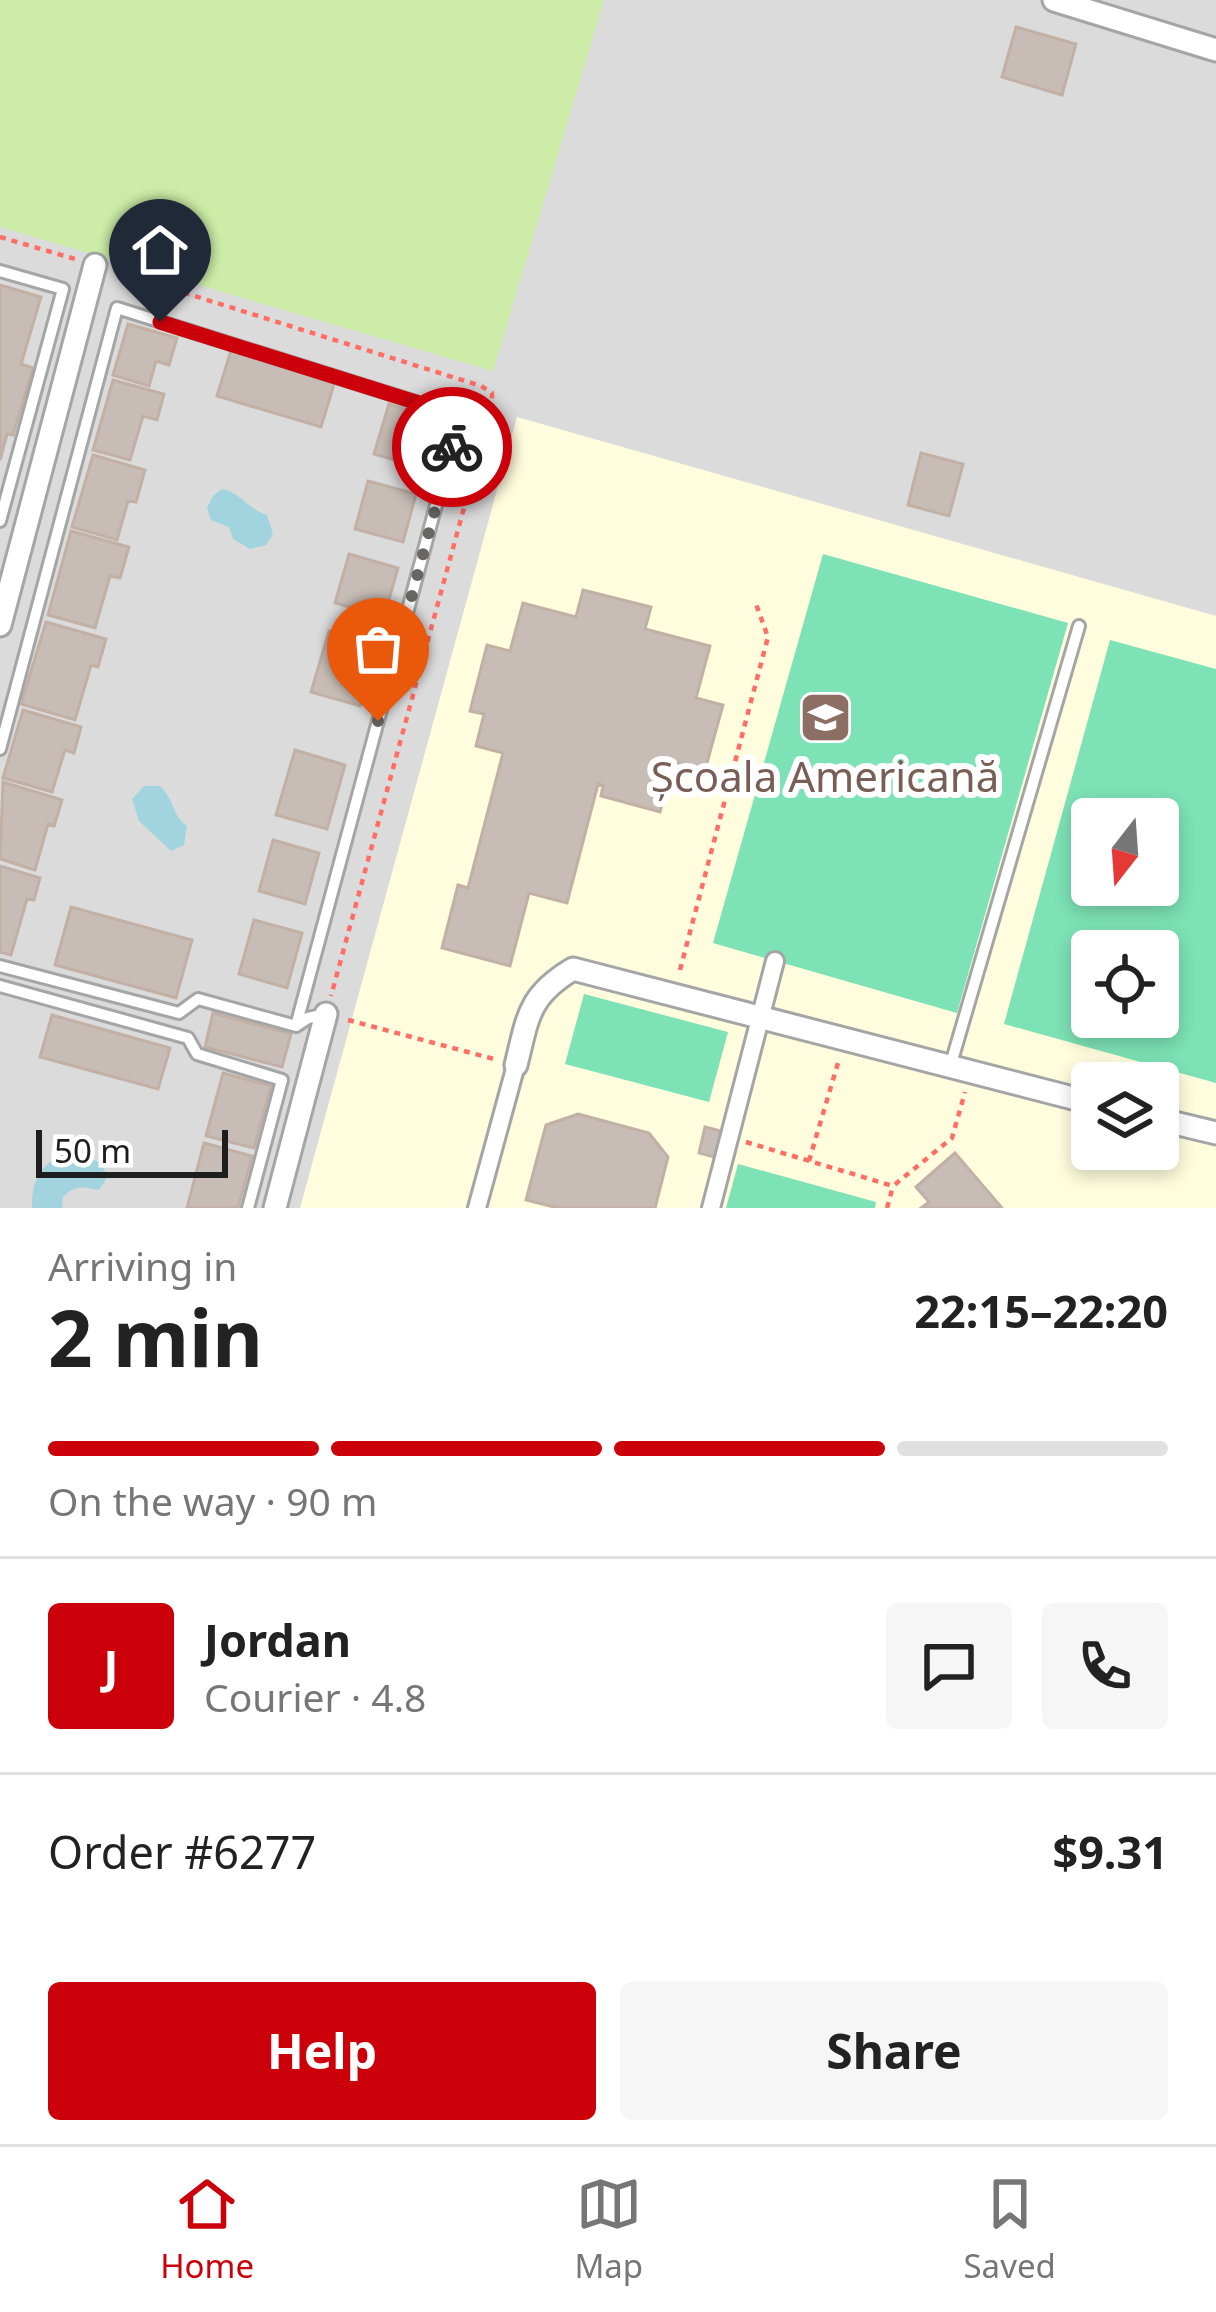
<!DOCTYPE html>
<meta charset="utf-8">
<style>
body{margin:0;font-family:"Noto Sans",sans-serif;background:#f6f6f6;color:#222;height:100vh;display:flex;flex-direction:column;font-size:45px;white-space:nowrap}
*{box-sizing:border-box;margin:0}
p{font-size:39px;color:#767676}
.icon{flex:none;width:66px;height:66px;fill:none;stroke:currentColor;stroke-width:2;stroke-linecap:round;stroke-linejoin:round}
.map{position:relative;height:1208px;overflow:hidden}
.panel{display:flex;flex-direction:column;background:#fff;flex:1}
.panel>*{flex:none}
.needle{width:78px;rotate:197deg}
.tools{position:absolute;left:1071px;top:798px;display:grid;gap:24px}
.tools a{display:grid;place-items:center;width:108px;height:108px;border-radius:12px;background:#fff;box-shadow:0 6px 18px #0003;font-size:60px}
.scale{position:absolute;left:36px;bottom:30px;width:192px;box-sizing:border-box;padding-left:12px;border:6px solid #1e1e1e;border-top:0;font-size:33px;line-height:42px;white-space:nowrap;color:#1e1e1e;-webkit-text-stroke:9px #fff;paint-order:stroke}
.pin{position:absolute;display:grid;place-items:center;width:102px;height:102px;color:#fff;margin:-123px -51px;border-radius:50% 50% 50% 0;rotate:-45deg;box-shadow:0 0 12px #0007}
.pin .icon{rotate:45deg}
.courier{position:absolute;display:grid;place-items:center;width:120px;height:120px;margin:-60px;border:9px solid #cc000a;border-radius:50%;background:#fff;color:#222;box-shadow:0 3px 15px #0007}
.summary em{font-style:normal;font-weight:700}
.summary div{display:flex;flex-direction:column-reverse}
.summary{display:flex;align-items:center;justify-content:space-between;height:204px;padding:0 48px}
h1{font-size:78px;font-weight:700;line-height:90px}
.bar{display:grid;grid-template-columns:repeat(4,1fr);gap:18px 12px;align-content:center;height:144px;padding:0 48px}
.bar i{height:15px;border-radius:9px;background:#e0e0e0}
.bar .on{background:#cc000a}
.bar p{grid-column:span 4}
.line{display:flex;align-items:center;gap:30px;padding:0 48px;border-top:3px solid #e0e0e0}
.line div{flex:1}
.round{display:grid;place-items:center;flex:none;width:126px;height:126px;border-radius:12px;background:#f6f6f6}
.action{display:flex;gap:24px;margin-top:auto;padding:24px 48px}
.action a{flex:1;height:138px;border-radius:12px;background:#cc000a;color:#fff;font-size:48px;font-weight:700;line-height:138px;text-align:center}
.action a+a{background:#f6f6f6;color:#222}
.tab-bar{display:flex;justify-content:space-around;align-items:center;height:168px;border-top:3px solid #e0e0e0;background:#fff;font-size:33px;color:#767676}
.tab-bar a{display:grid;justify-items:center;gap:6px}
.tab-bar .on{color:#cc000a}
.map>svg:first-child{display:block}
</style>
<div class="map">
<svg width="1216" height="1208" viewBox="0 0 1216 1208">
<rect width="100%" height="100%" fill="#efebe3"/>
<path fill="#dcdbdb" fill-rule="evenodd" d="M0 0H1216V1208H0ZM1092 819H1158V885H1092ZM1092 951H1158V1017H1092ZM1092 1083H1158V1149H1092Z"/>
<path fill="#fffddd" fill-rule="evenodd" d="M517 417 1216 616V1208H300ZM1092 819H1158V885H1092ZM1092 951H1158V1017H1092ZM1092 1083H1158V1149H1092Z"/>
<path fill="#cceca7" d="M0 0H604L493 371 0 227Z"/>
<path fill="#7de2b6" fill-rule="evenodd" d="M823 554 1068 623 957 1013 713 943Z
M1110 640 1216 669V1083L1004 1024ZM1158 819V885H1092V819ZM1158 951V1017H1092V951Z
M584 994 728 1032 709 1102 565 1064Z
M738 1164 876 1202 875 1208H726Z"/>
<path fill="#a2d4df" d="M222 489C240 492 248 509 267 515L273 534 266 545 250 549 233 539 229 527 211 520 207 508 213 496Z
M144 786H160C174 799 172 815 187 826L184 845 171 851 139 821 132 799Z
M72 1152 99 1162 108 1176 99 1190C82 1187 76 1184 63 1197L62 1208H32C31 1179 43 1159 72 1152Z"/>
<path fill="#c7bdb6" stroke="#c2b0a5" stroke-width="3" d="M1016 27 1076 44 1062 95 1002 77Z
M0 285 41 297 21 364 33 368 13 435 7 434 0 460Z
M128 324 177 338 169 365 156 361 149 386 113 375Z
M231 350 335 381 321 427 217 396Z
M113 380 164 394 157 420 143 416 130 460 93 450Z
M389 404 437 419 422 468 374 454Z
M921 453 963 464 949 516 908 505Z
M93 455 145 470 136 502 128 501 117 540 72 527Z
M368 481 416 494 403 542 355 529Z
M71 531 129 547 120 578 110 576 95 628 48 615Z
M349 554 398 568 384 617 335 603Z
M583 590 651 607 645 629 710 646 696 698 723 705 705 770 673 762 660 812 601 796 603 786 598 784 567 903 529 893 510 966 442 948 458 885 468 888 503 753 476 746 484 714 470 711 487 645 510 651 523 603 576 617Z
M46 622 106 639 98 667 91 665 75 720 21 704Z
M329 631 378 645 360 706 311 692Z
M23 710 81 727 74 753 65 750 52 792 3 778Z
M295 750 345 765 327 829 276 815Z
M3 782 62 800 54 826 48 824 35 870 0 859Z
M273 840 319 853 305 904 259 891Z
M0 866 40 878 34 900 27 899 11 955 0 952Z
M71 907 192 940 176 998 55 965Z
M254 920 302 933 287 988 239 974Z
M213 1013 291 1034 282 1067 205 1047Z
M52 1015 170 1048 158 1089 40 1057Z
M223 1073 271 1086 254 1148 206 1136Z
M578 1114 649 1133 668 1157 655 1208H558L526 1200 546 1125Z
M705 1127 725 1132 718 1158 699 1153Z
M204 1143 252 1156 238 1208H187Z
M955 1153 1002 1208H921L929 1202 916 1187Z"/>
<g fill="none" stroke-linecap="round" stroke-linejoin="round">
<defs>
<path id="service" d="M0 271 63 289 0 521
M0 749 117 308 460 416 296 1026
M0 966 179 1013 198 999 296 1026 308 1018 326 1014
M0 986 188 1038 197 1054 282 1080 248 1208
M950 1067 1079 626"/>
<path id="pedestrian" d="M477 1208 516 1065
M711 1208 775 961"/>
<path id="minor" d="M1054 0 1216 50
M0 625 95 265
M516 1065C528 1017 528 996 573 969L1092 1103
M1158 1119 1216 1133
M275 1208 326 1014"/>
</defs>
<use href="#service" stroke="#a5a5a5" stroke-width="16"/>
<use href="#pedestrian" stroke="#a5a5a5" stroke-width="22"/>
<use href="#minor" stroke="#a5a5a5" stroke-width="27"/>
<path stroke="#ff6d65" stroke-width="4.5" stroke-dasharray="6 6" stroke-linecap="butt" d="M0 237 75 259
M115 271 481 386 492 393V405L331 996
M680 970 768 637 756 604
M348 1020 494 1059
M746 1142 893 1186 952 1138 965 1092
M809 1161 838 1063
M887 1208 893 1186"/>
<use href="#service" stroke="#fff" stroke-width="10"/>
<use href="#pedestrian" stroke="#fff" stroke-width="16"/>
<use href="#minor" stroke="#fff" stroke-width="21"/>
</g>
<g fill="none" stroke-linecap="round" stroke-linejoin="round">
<path stroke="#676663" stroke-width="12" stroke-dasharray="0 21.6" d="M378 721 452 447"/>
<path stroke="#cc000a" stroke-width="15" d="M160 322 460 416 452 447"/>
</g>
<defs>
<symbol id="school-square" viewBox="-11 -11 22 22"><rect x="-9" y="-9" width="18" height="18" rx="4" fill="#8d6e63" stroke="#fff"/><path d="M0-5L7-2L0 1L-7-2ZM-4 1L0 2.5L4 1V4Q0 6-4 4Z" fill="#fff"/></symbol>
</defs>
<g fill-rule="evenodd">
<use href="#school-square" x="796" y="688" width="59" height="59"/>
</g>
<g text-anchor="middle" stroke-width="12" stroke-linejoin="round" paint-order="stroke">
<g font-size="42" fill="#785e54" stroke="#fff">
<text x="825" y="792">Școala Americană</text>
</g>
</g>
</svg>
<div class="tools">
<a><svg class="needle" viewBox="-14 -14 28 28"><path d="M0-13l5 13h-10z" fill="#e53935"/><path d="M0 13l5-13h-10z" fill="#767676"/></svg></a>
<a><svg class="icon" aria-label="locate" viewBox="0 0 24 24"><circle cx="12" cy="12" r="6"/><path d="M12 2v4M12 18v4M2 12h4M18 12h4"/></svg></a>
<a><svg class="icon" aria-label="layers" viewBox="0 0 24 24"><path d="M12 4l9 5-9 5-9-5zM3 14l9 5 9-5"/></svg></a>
</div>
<div class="scale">50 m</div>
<div class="pin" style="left:378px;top:721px;background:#ea580c"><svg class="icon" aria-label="bag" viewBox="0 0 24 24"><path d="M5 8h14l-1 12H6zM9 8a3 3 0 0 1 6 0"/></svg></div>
<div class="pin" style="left:160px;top:322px;background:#1f2937"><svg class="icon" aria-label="home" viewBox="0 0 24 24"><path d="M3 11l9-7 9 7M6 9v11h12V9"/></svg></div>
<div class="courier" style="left:452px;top:447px"><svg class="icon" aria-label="bike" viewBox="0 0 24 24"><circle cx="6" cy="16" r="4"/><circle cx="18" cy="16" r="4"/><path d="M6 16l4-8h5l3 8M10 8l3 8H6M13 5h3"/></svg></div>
</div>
<section class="panel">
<div class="summary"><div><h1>2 min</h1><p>Arriving in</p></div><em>22:15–22:20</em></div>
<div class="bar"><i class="on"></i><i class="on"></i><i class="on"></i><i></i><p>On the way · 90 m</p></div>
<div class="line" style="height:216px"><b class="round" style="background:#cc000a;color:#fff">J</b><div><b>Jordan</b><p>Courier · 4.8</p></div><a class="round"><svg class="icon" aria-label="chat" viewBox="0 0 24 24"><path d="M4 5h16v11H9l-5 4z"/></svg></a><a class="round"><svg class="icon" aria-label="phone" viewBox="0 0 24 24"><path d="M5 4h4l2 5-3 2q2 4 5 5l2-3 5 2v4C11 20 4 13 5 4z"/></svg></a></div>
<div class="line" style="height:156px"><div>Order #6277</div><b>$9.31</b></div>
<div class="action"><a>Help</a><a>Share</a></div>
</section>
<nav class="tab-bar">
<a class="on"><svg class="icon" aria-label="home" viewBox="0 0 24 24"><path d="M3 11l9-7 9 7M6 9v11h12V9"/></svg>Home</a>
<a><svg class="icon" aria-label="map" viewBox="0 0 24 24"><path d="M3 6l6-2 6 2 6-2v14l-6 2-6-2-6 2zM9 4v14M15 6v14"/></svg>Map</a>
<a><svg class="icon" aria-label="saved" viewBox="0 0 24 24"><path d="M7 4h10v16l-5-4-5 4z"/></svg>Saved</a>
</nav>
